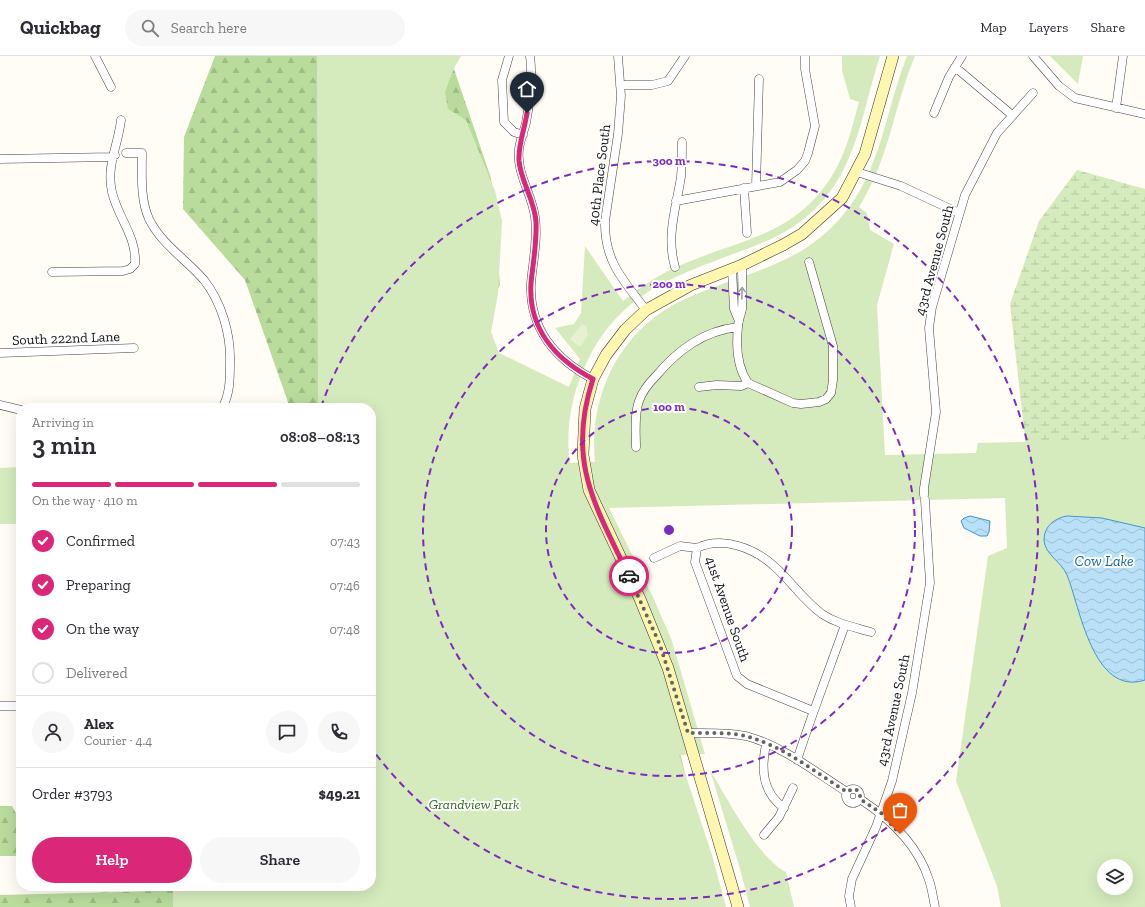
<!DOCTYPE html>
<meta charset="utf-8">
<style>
body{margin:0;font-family:"Zilla Slab",serif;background:#f7f7f7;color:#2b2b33;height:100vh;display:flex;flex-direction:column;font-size:15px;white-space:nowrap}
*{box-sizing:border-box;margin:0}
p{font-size:13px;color:#7c7c81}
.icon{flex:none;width:22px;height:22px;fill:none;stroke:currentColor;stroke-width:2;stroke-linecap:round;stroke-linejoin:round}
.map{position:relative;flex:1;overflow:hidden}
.side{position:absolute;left:16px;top:347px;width:360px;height:488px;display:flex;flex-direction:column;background:#fff;border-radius:16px;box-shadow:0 4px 16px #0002}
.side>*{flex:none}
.fabs{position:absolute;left:1097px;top:803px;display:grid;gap:8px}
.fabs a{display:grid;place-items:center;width:36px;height:36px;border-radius:50%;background:#fff;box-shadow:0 4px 16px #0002;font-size:20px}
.pin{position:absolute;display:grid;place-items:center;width:34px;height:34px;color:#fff;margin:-41px -17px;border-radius:50% 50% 50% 0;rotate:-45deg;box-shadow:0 0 4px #0007}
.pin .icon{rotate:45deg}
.courier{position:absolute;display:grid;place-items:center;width:40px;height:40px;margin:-20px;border:3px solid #db2777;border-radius:50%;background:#fff;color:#222;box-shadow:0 1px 5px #0007}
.overview em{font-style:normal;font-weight:600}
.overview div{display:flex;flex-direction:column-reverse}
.overview{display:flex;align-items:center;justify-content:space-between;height:68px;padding:0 16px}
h1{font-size:26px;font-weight:600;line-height:30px}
.bar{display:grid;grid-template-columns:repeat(4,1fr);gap:6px 4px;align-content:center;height:48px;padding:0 16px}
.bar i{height:5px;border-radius:3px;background:#e1e1e2}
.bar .current{background:#db2777}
.bar p{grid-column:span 4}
.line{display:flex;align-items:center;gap:10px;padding:0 16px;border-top:1px solid #e1e1e2}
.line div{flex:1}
.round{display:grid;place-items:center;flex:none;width:42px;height:42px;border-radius:21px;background:#f7f7f7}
ol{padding:0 16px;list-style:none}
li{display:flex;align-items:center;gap:12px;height:44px}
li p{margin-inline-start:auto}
li .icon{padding:4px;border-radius:50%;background:#db2777;color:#fff;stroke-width:4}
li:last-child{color:#7c7c81}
li i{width:22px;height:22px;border:2px solid #e1e1e2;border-radius:50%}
.cta{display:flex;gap:8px;margin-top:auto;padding:8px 16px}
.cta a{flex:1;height:46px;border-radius:24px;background:#db2777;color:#fff;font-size:16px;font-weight:600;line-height:46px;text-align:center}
.cta a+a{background:#f7f7f7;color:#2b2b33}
header{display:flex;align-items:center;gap:24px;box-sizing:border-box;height:56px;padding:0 20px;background:#fff;border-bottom:1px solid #e1e1e2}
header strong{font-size:19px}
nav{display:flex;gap:22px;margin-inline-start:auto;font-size:14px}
.search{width:280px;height:36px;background:#f7f7f7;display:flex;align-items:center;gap:10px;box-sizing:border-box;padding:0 14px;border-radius:22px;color:#7c7c81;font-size:15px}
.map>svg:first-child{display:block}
</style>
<header>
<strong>Quickbag</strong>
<div class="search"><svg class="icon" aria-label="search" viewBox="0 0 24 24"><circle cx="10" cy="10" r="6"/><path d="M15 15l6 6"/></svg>Search here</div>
<nav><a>Map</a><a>Layers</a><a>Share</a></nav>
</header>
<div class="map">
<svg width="1145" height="851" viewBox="0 0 1145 851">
<defs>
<pattern id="forest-firs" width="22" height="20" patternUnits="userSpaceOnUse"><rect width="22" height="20" fill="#b9dc9c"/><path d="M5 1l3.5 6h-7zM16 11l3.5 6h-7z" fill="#9ebc85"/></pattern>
<pattern id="wetland-marsh" width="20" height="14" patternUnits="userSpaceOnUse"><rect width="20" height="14" fill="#d5ebbd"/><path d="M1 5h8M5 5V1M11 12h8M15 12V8" fill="none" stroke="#b6c8a1"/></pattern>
<pattern id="water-waves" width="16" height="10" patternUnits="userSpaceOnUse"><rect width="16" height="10" fill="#b9e0f7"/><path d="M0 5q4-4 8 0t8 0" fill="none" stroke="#9ebfd3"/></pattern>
</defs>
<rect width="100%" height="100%" fill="#fffdf5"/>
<path fill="url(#forest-firs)" d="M215 0H458L454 13 491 122 500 229 485 255 494 308 569 403 592 476 670 656 718 851 371 352H290L245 224 183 153 184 81Z
M0 750H12L18 761H21V800H0Z
M157 830H334L336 851H0V839L157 835Z"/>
<path fill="url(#wetland-marsh)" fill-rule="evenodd" d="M1077 114 1145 133V851H1037L1027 400 1010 248 1039 165ZM1104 810H1126V832H1104Z"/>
<path fill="#d5ebbd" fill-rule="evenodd" d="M317 0H461L453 14 445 36 448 53 466 64 495 135 502 165 498 238 491 276 499 297 569 331 580 303 555 272 574 268 581 257 585 190 623 245C637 234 652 223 668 215 735 182 799 184 838 109 848 90 853 67 859 46L850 43 842 14V0H880C863 52 857 112 816 152 792 176 764 187 733 198 664 224 614 242 583 315 571 342 565 377 570 407L595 406C588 338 621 272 685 243 735 220 790 212 831 172 881 124 883 61 907 0H915C894 50 889 104 859 151L867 157 870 174 894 188 877 249 885 399 976 397 978 387 1145 383V851H1001L997 830 956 725 988 500 1007 492 1005 442 609 452 653 541 672 585 705 698 679 699 712 799 726 851H173V834L157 835V830H371V352H318ZM1104 810H1126V832H1104Z
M1050 0H1083L1078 28Z
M21 411V468H0V412Z
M710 714C727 742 758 802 786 816L794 851H750L740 813Z"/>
<path fill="#e6f2cf" d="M582 268 586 270 588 279 581 290H578L570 283Z"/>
<path fill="url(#water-waves)" stroke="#3f96cf" d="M970 460 990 465 989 476 987 480H980L964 472 961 465 964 462Z
M1067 460 1102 462 1145 472V624C1093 641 1080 551 1067 519 1061 505 1045 499 1044 484 1044 470 1055 462 1067 460Z"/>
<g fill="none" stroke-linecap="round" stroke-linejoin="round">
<defs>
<path id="street" d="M95 0 111 31
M509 0 502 24 504 66 514 76 523 79
M530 0C533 22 530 45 526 67 524 75 520 84 519 93 516 117 532 138 535 161 538 183 533 205 531 227 529 272 555 303 593 323
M618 0 621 40 618 78 605 165C604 205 623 224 646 254
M1033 0 1059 30 1075 42 1145 58
M955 11 1012 59
M620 29H652L668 25 685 0
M1116 52 1123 0
M934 57 949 21 962 0
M126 97H142C142 118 140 143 149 163 162 189 186 203 204 224 222 247 231 279 230 307 230 322 230 339 222 352
M0 103 112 101 115 99
M857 116 901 130 959 157
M756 130 759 23
M744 132 747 177
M676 145 780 126 797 114 805 105 808 97 815 70 805 13V0
M742 209C742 224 743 238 742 253 741 259 738 264 738 271 736 289 737 311 748 327
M675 211C666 180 676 152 681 121 682 109 682 98 682 86
M732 213 734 253 739 265
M52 216 123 215 130 213 135 208C137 181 118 162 112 136 106 110 118 90 121 64
M0 297 134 292
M748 327 793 347 801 348 819 346 826 343 831 337 833 324V290L809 206
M699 331 717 329 741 330 748 327
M0 349 21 354
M636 391C636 377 634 359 639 345 642 336 649 327 656 320 678 294 703 275 738 271
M924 439V432L936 356 929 272 932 251 965 139 997 77 1033 37
M697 492C723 480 754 492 774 510 791 525 803 544 822 558 837 568 854 571 871 576
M654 502 680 490 697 492 695 506 737 620 747 628 813 655
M0 650H21
M688 677C707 677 727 676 746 680 783 690 815 716 847 736
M766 688C761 713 762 736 784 752
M797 704C812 658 829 614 845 569
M846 740a7 7 0 1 1 14 0a7 7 0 1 1-14 0Z
M860 743C889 762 918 789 929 824 932 832 933 842 935 851
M764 779 779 761 793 732
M851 851 849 840 852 823 876 771 892 725 912 637 930 527 925 444"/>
<path id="secondary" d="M738 851 668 612 640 543 589 434 583 399 585 353 593 323 606 299 625 274 646 254 691 229 742 209 783 189 802 178 842 142 865 98 893 0"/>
</defs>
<use href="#street" stroke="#444" stroke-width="9"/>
<use href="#secondary" stroke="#333" stroke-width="12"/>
<use href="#street" stroke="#fff" stroke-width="8"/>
<use href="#secondary" stroke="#fff6b0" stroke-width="11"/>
</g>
<defs><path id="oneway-shaft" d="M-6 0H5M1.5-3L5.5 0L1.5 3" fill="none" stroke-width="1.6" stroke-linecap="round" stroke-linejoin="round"/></defs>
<use stroke="#a0a0a0" href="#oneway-shaft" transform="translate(742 237) rotate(-88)"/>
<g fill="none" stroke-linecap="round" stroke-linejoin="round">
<path stroke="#646461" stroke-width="4" stroke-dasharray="0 7.2" d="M629 520 660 589 688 677C707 677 727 676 746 680 783 690 815 716 847 736L852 733 857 734 860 738V743L881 757 900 778"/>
<path stroke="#db2777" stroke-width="5" d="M527 57C525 72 518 88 519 105 521 126 535 145 536 166 537 186 533 207 531 227 528 272 555 303 593 323 566 405 595 449 629 520"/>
</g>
<g fill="none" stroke="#7b2cbf" stroke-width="2" stroke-dasharray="7 5">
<circle cx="669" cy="474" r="123"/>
<circle cx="669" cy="474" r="246"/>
<path d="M321 351A369 369 0 1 1 372 693"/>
</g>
<g text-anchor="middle" stroke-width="4" stroke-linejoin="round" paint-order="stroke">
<g font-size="14" fill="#111" stroke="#fff">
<text transform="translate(599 119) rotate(-83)" y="5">40th Place South</text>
<text transform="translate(934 204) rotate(-75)" y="5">43rd Avenue South</text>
<text transform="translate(66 282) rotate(-2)" y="5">South 222nd Lane</text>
<text transform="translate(728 553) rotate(71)" y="5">41st Avenue South</text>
<text transform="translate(893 654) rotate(-78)" y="5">43rd Avenue South</text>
</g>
<g font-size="14" font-style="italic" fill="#2f6b1f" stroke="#fff">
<text x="474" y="753">Grandview Park</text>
</g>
<g font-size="15" font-style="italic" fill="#1768a6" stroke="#fff">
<text x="1104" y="510">Cow Lake</text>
</g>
</g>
<circle cx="669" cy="474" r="6" fill="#7b2cbf" stroke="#fff" stroke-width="2"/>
<g font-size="12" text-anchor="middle" font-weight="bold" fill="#7b2cbf" stroke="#fff" stroke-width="4" stroke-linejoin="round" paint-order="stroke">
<text x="669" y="109">300 m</text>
<text x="669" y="232">200 m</text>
<text x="669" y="355">100 m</text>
</g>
</svg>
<div class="fabs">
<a><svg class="icon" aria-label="layers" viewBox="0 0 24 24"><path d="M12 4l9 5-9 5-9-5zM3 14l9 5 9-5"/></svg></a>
</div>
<div class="pin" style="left:900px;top:778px;background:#ea580c"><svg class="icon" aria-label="bag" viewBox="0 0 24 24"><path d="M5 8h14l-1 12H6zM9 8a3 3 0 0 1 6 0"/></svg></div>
<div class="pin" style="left:527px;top:57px;background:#1f2937"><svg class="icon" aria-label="home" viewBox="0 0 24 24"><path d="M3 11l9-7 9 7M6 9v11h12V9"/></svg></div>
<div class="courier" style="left:629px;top:520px"><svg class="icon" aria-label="car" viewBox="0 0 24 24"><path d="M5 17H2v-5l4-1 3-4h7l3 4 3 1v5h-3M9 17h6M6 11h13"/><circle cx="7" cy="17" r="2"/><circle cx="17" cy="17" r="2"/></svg></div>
<section class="side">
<div class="overview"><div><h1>3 min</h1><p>Arriving in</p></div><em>08:08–08:13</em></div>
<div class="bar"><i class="current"></i><i class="current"></i><i class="current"></i><i></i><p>On the way · 410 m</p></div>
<ol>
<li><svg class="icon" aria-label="check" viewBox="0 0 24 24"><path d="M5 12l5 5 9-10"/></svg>Confirmed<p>07:43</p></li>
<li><svg class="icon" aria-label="check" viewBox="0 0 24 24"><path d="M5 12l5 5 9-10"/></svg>Preparing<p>07:46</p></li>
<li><svg class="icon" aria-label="check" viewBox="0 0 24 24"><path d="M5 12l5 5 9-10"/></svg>On the way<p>07:48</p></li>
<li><i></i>Delivered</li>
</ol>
<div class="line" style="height:72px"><a class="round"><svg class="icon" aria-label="person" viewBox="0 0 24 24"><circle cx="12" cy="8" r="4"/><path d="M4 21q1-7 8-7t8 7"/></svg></a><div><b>Alex</b><p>Courier · 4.4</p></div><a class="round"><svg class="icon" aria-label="chat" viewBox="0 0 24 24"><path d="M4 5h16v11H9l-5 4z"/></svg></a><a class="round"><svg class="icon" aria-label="phone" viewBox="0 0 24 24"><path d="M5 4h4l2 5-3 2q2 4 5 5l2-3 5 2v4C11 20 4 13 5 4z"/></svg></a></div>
<div class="line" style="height:52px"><div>Order #3793</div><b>$49.21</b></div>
<div class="cta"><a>Help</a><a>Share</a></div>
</section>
</div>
